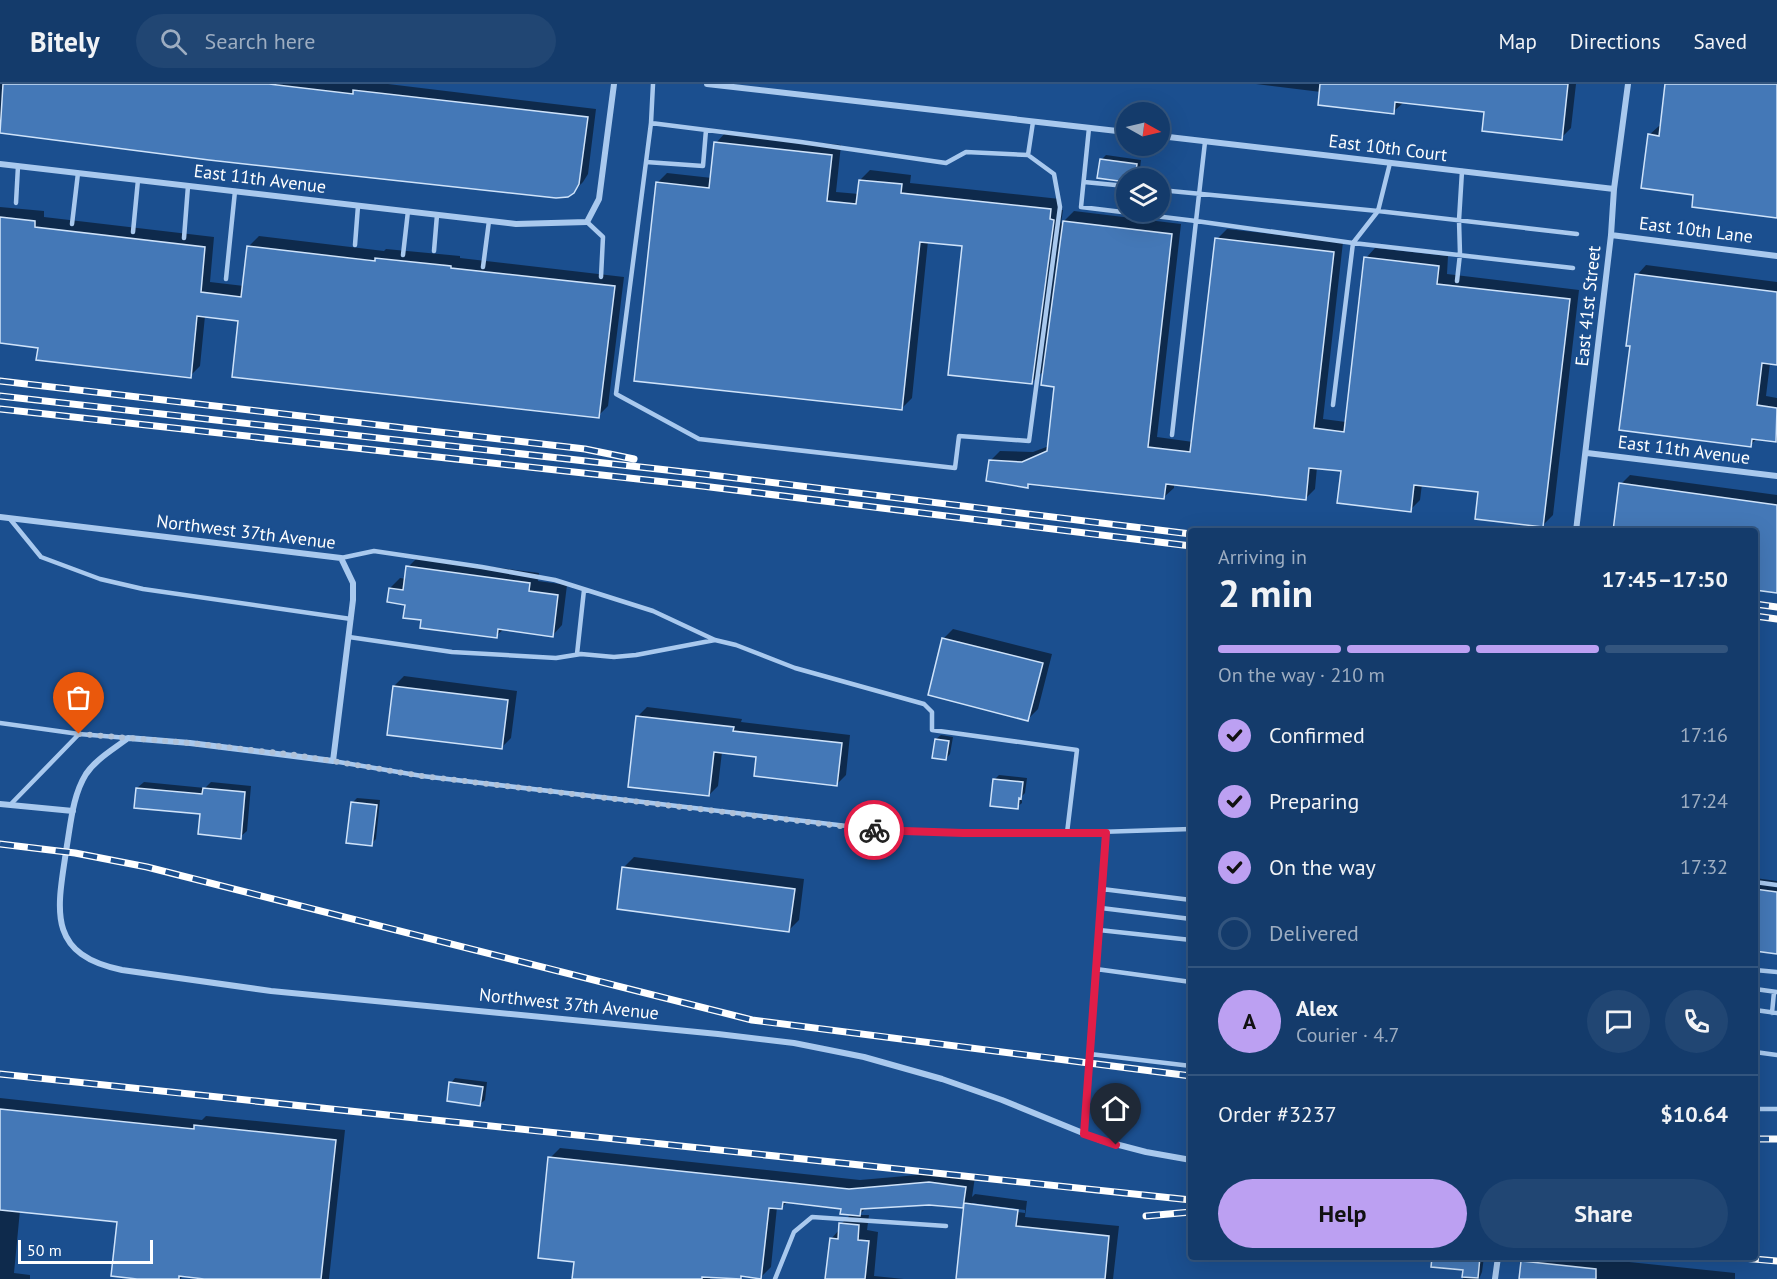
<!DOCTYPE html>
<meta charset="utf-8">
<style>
body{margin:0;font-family:"PT Sans",sans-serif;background:#214673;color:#f1f3f6;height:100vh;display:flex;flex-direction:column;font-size:22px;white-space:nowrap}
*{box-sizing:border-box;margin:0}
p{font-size:20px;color:#9dadc1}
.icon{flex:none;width:33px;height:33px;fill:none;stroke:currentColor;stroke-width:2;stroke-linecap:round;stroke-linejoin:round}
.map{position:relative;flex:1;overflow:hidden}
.sheet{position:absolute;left:1188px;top:444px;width:570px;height:732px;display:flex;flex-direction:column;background:#143b6b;border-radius:6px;box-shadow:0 6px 24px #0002,0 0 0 2px #33557e}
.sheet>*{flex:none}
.needle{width:39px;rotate:98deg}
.controls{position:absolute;left:1116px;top:18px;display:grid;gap:12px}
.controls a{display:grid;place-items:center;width:54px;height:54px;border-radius:50%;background:#143b6b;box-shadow:0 6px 24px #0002,0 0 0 2px #33557e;font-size:30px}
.scale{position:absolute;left:18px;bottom:15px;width:135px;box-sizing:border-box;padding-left:6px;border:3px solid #fff;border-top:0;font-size:16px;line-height:21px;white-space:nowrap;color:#fff;-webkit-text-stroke:4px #1b4f8f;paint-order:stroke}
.pin{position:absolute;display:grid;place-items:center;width:51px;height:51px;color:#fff;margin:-62px -26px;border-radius:50% 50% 50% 0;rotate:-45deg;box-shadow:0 0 6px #0007}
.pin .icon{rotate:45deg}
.courier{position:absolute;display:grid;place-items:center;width:60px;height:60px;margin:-30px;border:4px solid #e11d48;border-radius:50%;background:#fff;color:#222;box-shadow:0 2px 8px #0007}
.head em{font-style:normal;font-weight:700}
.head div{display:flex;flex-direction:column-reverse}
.head{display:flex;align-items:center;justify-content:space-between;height:102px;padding:0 30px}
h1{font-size:39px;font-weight:700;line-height:45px}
.bar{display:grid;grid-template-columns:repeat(4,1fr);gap:9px 6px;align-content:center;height:72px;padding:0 30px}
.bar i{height:8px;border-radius:4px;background:#33557e}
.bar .selected{background:#bca0f2}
.bar p{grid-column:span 4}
.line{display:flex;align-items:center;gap:15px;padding:0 30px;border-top:2px solid #33557e}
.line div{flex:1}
.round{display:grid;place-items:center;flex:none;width:63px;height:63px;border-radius:32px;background:#214673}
ol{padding:0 30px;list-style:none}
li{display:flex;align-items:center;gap:18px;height:66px}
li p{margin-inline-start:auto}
li .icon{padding:6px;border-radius:50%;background:#bca0f2;color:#111;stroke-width:4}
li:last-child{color:#9dadc1}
li i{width:33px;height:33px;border:3px solid #33557e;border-radius:50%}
.button{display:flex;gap:12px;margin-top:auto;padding:12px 30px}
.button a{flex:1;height:69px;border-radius:36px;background:#bca0f2;color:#111;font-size:24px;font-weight:700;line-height:69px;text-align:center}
.button a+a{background:#214673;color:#f1f3f6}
header{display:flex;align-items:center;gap:36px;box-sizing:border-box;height:84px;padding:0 30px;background:#143b6b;border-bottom:2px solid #33557e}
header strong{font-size:28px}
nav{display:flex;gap:33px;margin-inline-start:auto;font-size:21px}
.search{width:420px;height:54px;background:#214673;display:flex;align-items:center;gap:15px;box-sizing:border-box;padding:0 21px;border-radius:33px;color:#9dadc1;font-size:22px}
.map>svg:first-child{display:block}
</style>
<header>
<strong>Bitely</strong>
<div class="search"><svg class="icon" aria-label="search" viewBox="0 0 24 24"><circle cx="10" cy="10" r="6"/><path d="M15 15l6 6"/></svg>Search here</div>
<nav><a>Map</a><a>Directions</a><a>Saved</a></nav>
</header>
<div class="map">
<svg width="1777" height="1195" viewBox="0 0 1777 1195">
<rect width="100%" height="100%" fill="#1b4f8f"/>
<path fill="#0007" fill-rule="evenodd" d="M0 0H388L596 25 588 90 583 98 573 108 129 65 0 48Z
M1256 0H1576L1571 44 1561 54 1486 27 1403 19 1393 28 1321 8Z
M1667 0H1777V132L1695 110 1649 51 1659 42H1662Z
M725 49 841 61 836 108 859 110 860 96 870 86 911 91 910 99 1060 115 1059 126H1063L1061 140 1074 127 1181 140 1157 353 1193 358 1217 155 1227 145 1343 158 1323 335 1346 338 1366 174 1375 164 1448 172 1447 190 1579 206 1553 431 1543 441 1479 406 1422 400 1420 416 1410 426 1343 386 1317 383 1315 405 1305 415 1174 400V404L1164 413 1031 398 1027 403 990 377 1000 367 1033 368 1049 362 1056 301 1045 286 1031 299 964 161 928 157 912 314 902 324 657 99 667 89 712 94 716 59Z
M1106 71 1141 76 1139 92 1126 96 1099 92 1101 76Z
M0 123 44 127V133L214 153 210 198 244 202 249 162 259 152 384 167 386 165 460 172V174L624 193 608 322 598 332 240 236 205 232 200 282 190 292 39 262 0 258Z
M1646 181 1777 198V280L1770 279 1766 312 1777 314V356L1758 354 1750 361 1631 261 1637 191Z
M1630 391 1777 411V507L1755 504V447H1615L1621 400Z
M418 473 539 489 538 497 567 501 562 541 553 551 504 545 496 552 423 535 390 504 400 494 406 495 408 483Z
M953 545 1052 570 1038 625 1028 635 943 555Z
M404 592 517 607 511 654 501 664 394 602Z
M647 623 742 635 741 638 850 651 846 691 837 700 758 671 722 668 718 702 709 711 638 632Z
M941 651 953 653 950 670 946 675 936 655Z
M999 691 1027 694 1025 709 1022 712V719L1017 723 994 696Z
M144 698 205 704 211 698 251 702 247 747 240 753 202 729 137 704Z
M357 714 380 716 376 755 371 760 352 719Z
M634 773 804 795 799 836 789 846 619 824 624 783Z
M1755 794 1777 797V868L1755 866Z
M455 994 487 998 485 1016 480 1020 451 999Z
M0 1014 202 1036 206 1032 345 1046 329 1195H218L184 1191 180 1195H151L119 1137 20 1126 14 1189 30 1191V1195H0Z
M560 1064 860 1096 940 1089 975 1093 972 1113 975 1110 1027 1117 1025 1133 1119 1142 1113 1195H957L965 1120 962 1123 929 1119 867 1123 859 1131H869L867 1146 878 1148 874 1192 904 1195H827L831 1155 840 1145 841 1140 851 1130 842 1123 788 1117 781 1124 777 1123 771 1183 761 1193 744 1191 740 1195 711 1192 710 1195H574L576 1176 550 1074ZM972 1119 1025 1126V1129L972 1122Z
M1448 1173H1484L1482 1188 1479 1195H1463L1464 1185Z
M1528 1173H1581L1735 1189V1195H1521L1523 1178Z"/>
<path fill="#4478b7" stroke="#cfe3fa" stroke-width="1.5" d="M3 0H269L353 10V6L588 33 579 100 574 109 568 113 556 114 209 76 0 49Z
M1320 0H1568L1562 56 1482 47 1484 28 1395 18 1394 30 1318 21Z
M1665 0H1777V134L1692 123 1693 111 1641 104 1648 50 1659 52Z
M714 58 832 71 827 117 856 120 859 96 902 100 901 109 1051 125 1050 135 1054 136 1032 300 948 291 962 162 920 158 902 326 634 297 656 98 709 104Z
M1100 75 1137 80 1135 94H1126V98L1097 94Z
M0 133 35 137V143L205 163 201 208 241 213 247 162 375 177V174L451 182V184L615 202 599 334 232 293 238 237 197 232 191 294 36 276 38 264 0 259Z
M1063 137 1172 150 1148 363 1190 368 1215 154 1334 168 1314 344 1344 348 1364 173 1439 182 1437 200 1570 215 1543 443 1475 435 1478 408 1414 401 1411 428 1337 419 1341 387 1309 384 1306 416 1166 400 1164 415 1028 400V404L986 397 989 376 1022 378 1047 367 1054 303 1041 301Z
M1635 190 1777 208V281L1762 279 1757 321 1777 324 1776 358 1752 355 1751 363 1619 346 1630 262H1626Z
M1619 399 1777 421V509L1755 506V447H1613Z
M406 482 530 499 529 507 558 511 553 553 498 545 497 554 420 544 421 536 403 534 405 521 387 518 389 504 403 506Z
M942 554 1043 579 1028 637 928 611Z
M393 602 508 616 502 665 387 651Z
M636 632 734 643 733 647 842 659 837 702 754 692 756 673 714 668 709 712 628 703Z
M935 655 949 657 946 676 932 674Z
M993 695 1023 698 1021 715 1019 714 1018 725 990 722Z
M136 704 202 710 203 704 245 708 241 755 198 750 200 730 134 724Z
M351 718 377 721 372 762 346 759Z
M622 783 795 805 789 848 617 825Z
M1755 805 1777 808V870L1755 867Z
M449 998 483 1003 480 1022 447 1017Z
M0 1025 194 1045V1041L336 1056 321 1195H204L179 1192V1195H137L111 1192 117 1138 0 1126Z
M548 1073 849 1105 929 1098 966 1103 963 1124 929 1121 861 1125 860 1132 840 1130 841 1125 783 1118 782 1125 769 1124 761 1195 741 1192V1195L702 1193V1195H572L574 1178 538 1174Z
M964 1119 1018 1126 1016 1142 1109 1152 1105 1195H956Z
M839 1139 859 1141 858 1156 869 1157 865 1195H825L830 1154 838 1155Z
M1432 1173H1480L1478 1194 1462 1193 1463 1186 1431 1183Z
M1521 1177 1596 1185V1195H1519Z"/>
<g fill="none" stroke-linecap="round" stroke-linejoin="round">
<path stroke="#a9c9ee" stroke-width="4.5" d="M653 0 651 39 801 58 946 79 966 68 1028 71 1033 38
M651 39 646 78 703 82 706 46
M1089 44 1081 123 1196 137 1205 58
M646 78 616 310 699 355 955 384 959 352 1029 357 1060 123 1054 90 1028 71
M1084 98 1126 102
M1160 106 1378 127 1577 150
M16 119 18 82
M587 138 603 153 601 193
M72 140 78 89
M133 148 138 96
M184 154 188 102
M355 161 358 122
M434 167 437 131
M403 171 408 127
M483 183 489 137
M226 195 235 107
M1457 197 1460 170 1459 136 1462 87
M1333 321 1353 159 1378 127 1390 79
M1172 351 1196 137 1353 159 1573 184
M10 435 41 473 100 495 143 505 351 535
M341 474 374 467 482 483 555 496 653 527 715 556 736 561 795 584 924 620 932 628V646L1077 666 1067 749
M349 553 452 568 556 574 581 570 614 573 636 571 715 556
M577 570 584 506
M0 639 79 650 128 654
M333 677 422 692 872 745 963 749H1067L1191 745
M11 720 79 650
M1755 798 1777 801
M1102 805 1191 816
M1101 824 1191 835
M1099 846 1191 856
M1096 885 1191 898
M1755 886 1777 888
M1755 905 1777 908
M1755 926 1777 929
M1772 929 1774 908
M1755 968 1777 971
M1090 970 1191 982
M1755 1025H1777
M1084 1050 1106 749
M775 1195 794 1148 812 1133 946 1142"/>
<path stroke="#a9c9ee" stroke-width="6" d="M707 0 1126 48
M1160 52 1614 105
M0 80 516 140 587 138 599 115 614 0
M1611 151 1777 172
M1587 369 1777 392
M0 433 341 474 353 499V516L333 677 190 659 128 654C114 665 96 675 86 690 73 711 71 737 67 761 58 823 44 870 122 886L271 907 718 950 794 959 864 973 942 995 1002 1016 1100 1056 1146 1068 1191 1076
M1576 447 1611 151 1614 105 1628 0
M0 720 73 727
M1495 1195 1498 1173"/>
<defs>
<path id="rail" d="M0 297 585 365 634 375
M0 312 703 390 1191 450
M0 325 702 402 1191 462
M1755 520 1777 523
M1755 532 1777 535
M0 760 75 769 147 783 752 936 1191 992
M0 990 1191 1116
M1755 1055H1777
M1146 1132 1191 1128
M1731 1173 1777 1177"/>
</defs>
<use href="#rail" stroke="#fff" stroke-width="7"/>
<use href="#rail" stroke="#1b4f8f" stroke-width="4.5" stroke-dasharray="14" stroke-linecap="butt"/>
</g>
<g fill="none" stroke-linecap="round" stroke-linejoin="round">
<path stroke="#afc1d8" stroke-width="6" stroke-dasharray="0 10.8" d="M79 650 190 659 296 671 422 692 874 746"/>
<path stroke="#e11d48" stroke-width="8" d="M874 746 963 749H1106L1084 1050 1116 1061"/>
</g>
<g text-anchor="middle" stroke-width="4.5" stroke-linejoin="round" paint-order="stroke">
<g font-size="18" fill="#fff" stroke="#1b4f8f">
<text transform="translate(1388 64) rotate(7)" y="6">East 10th Court</text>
<text transform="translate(260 95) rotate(7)" y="6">East 11th Avenue</text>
<text transform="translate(1696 146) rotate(7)" y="6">East 10th Lane</text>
<text transform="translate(1588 222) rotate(-84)" y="6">East 41st Street</text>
<text transform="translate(1684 366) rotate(7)" y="6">East 11th Avenue</text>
<text transform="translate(246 448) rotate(7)" y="6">Northwest 37th Avenue</text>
<text transform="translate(569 920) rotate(6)" y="6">Northwest 37th Avenue</text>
</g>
</g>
</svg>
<div class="controls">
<a><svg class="needle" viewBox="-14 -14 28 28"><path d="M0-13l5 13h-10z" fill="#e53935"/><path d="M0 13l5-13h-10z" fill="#9dadc1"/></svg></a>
<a><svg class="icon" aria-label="layers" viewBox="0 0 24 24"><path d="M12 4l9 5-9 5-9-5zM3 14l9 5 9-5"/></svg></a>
</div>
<div class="scale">50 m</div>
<div class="pin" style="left:79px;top:650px;background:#ea580c"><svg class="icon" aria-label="bag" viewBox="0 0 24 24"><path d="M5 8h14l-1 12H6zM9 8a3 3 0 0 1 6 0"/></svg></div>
<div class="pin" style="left:1116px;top:1061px;background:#1f2937"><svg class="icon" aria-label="home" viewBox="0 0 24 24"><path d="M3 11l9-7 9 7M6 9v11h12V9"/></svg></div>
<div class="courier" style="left:874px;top:746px"><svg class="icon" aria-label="bike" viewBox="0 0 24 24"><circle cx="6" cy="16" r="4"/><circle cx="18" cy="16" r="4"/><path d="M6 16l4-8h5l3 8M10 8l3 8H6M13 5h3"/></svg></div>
<section class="sheet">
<div class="head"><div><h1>2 min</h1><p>Arriving in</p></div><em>17:45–17:50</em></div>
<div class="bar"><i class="selected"></i><i class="selected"></i><i class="selected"></i><i></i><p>On the way · 210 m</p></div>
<ol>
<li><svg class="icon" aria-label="check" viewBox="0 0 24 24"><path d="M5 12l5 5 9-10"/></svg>Confirmed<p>17:16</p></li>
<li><svg class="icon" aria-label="check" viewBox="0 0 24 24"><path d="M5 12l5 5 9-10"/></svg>Preparing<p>17:24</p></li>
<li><svg class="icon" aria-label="check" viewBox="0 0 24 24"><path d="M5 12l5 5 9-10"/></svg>On the way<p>17:32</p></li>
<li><i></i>Delivered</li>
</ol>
<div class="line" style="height:108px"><b class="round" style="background:#bca0f2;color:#111">A</b><div><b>Alex</b><p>Courier · 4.7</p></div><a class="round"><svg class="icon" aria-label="chat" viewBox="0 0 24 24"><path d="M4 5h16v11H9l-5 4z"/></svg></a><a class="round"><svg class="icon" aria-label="phone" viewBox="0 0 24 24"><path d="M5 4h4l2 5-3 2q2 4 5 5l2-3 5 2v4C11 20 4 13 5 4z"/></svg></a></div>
<div class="line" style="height:78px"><div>Order #3237</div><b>$10.64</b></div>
<div class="button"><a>Help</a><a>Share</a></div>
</section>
</div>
